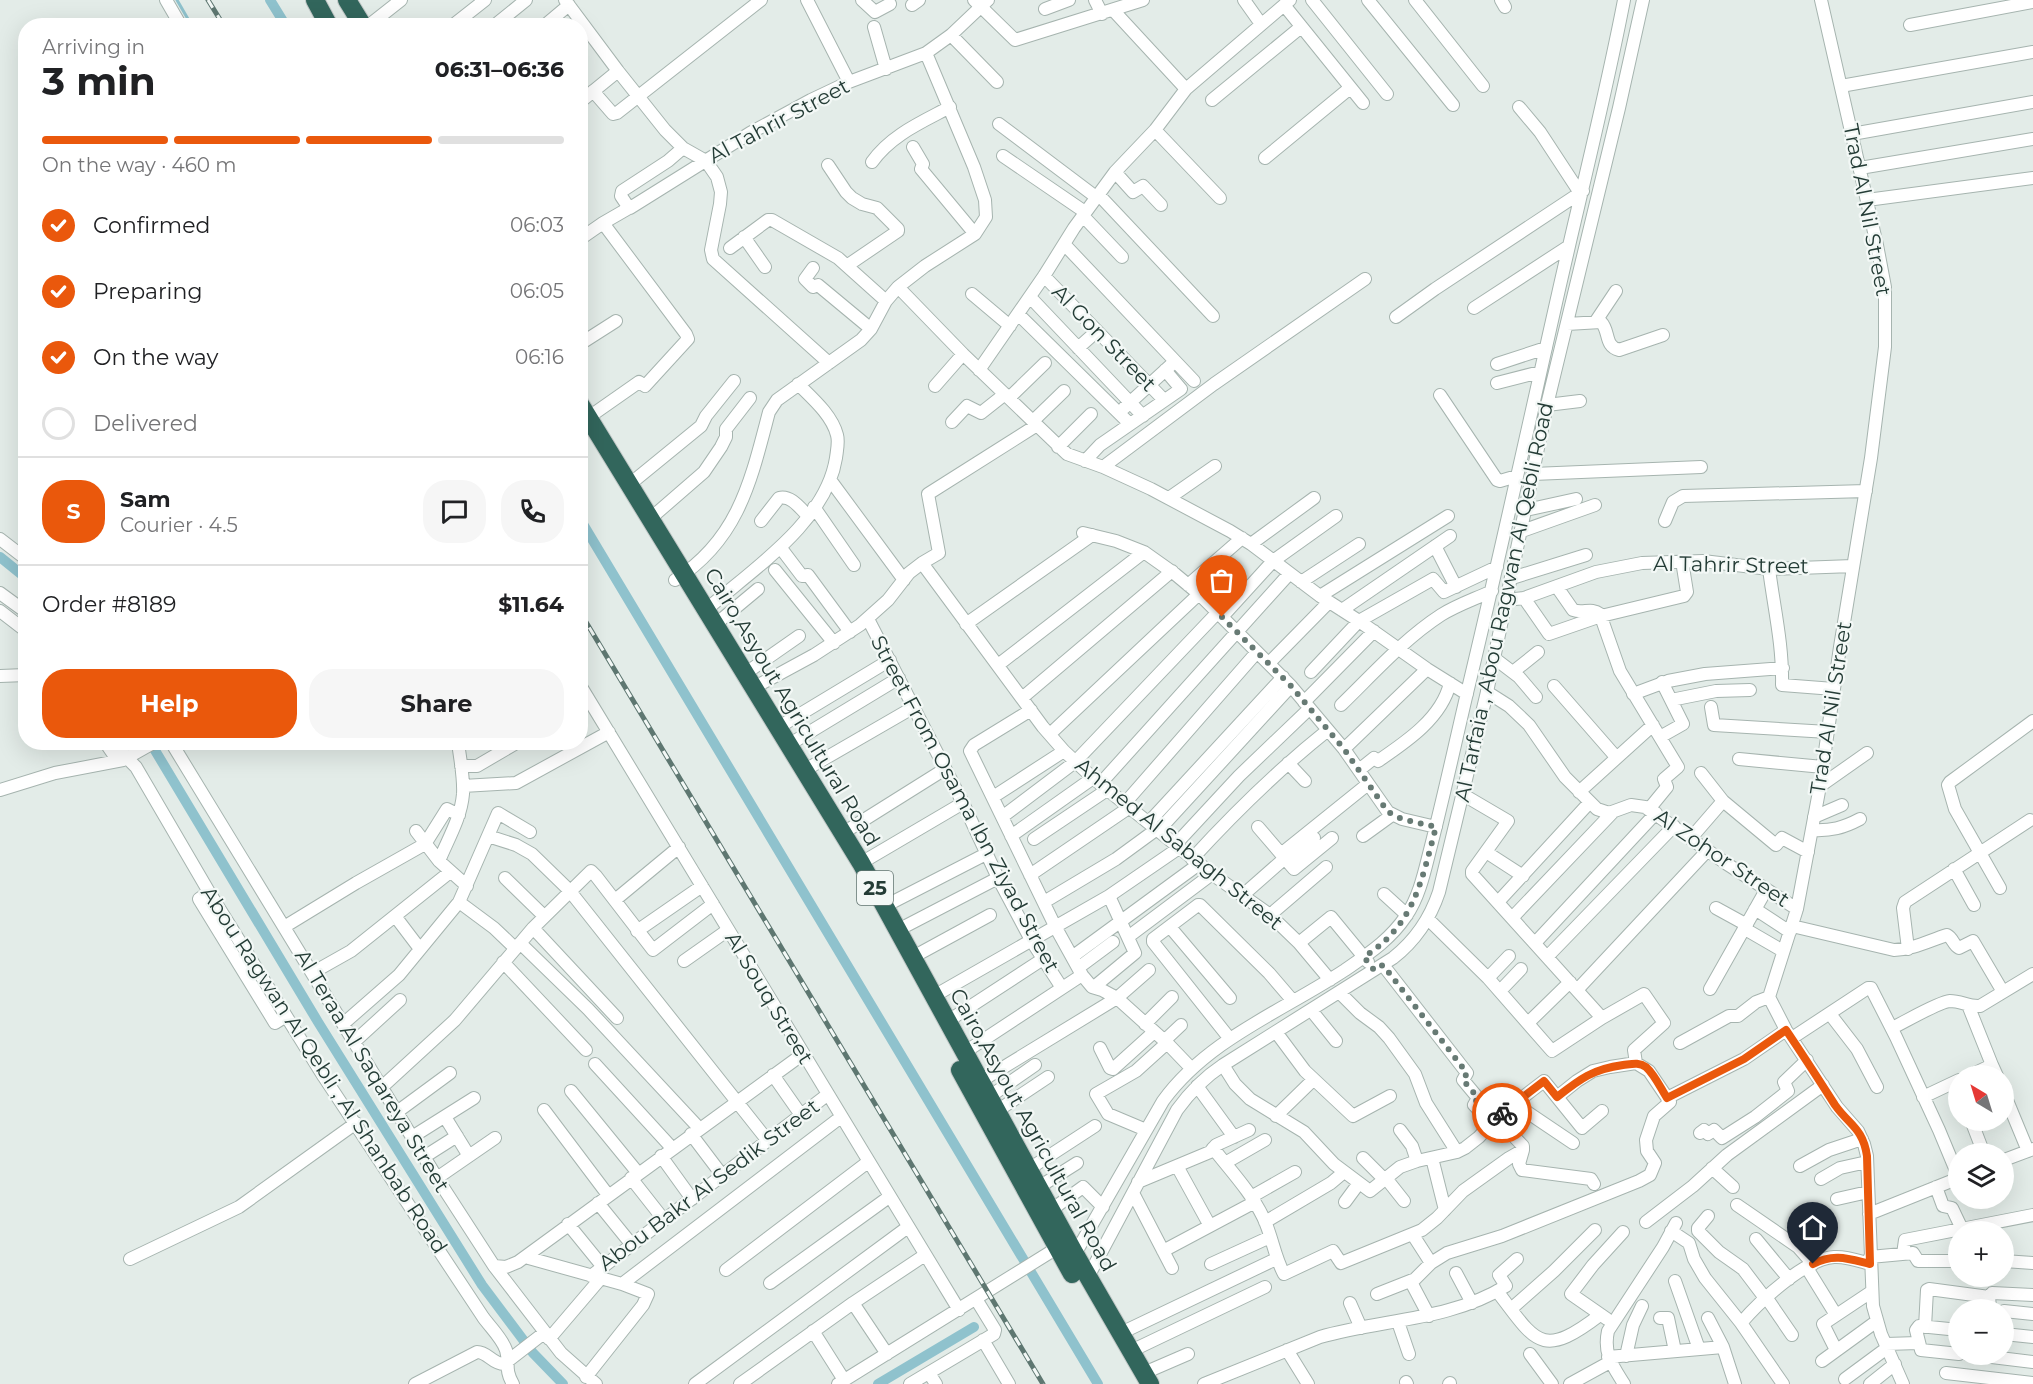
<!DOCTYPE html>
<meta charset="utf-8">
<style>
body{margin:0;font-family:Montserrat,sans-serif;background:#f6f6f6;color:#202124;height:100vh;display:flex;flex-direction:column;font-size:22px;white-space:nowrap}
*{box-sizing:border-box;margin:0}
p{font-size:20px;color:#757577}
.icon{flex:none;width:33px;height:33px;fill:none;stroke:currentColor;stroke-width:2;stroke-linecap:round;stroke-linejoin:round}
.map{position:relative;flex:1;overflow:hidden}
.details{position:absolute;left:18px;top:18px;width:570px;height:732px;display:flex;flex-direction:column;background:#fff;border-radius:24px;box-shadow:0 6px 24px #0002}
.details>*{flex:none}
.needle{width:39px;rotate:322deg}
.fabs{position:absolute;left:1948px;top:1065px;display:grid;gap:12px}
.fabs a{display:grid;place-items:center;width:66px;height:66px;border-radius:50%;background:#fff;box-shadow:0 6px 24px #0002;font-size:30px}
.pin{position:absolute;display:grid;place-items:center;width:51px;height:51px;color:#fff;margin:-62px -26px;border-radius:50% 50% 50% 0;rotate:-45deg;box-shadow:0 0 6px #0007}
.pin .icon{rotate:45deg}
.courier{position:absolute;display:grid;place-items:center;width:60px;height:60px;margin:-30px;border:4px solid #ea580c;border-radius:50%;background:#fff;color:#222;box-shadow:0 2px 8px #0007}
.headline em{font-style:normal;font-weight:700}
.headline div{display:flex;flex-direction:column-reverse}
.headline{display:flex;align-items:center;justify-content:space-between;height:102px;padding:0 24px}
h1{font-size:39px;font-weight:700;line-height:45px}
.bar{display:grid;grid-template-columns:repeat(4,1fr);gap:9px 6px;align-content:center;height:72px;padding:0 24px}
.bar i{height:8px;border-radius:4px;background:#e0e0e0}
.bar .active{background:#ea580c}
.bar p{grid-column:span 4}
.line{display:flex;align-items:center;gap:15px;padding:0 24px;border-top:2px solid #e0e0e0}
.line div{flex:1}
.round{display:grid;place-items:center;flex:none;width:63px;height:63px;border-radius:24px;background:#f6f6f6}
ol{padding:0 24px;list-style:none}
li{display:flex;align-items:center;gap:18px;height:66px}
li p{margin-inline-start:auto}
li .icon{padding:6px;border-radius:50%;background:#ea580c;color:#fff;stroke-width:4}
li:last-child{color:#757577}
li i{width:33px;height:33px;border:3px solid #e0e0e0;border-radius:50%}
.primary-button{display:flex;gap:12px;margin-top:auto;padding:12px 24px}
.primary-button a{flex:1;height:69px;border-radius:24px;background:#ea580c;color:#fff;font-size:24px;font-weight:700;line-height:69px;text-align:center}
.primary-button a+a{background:#f6f6f6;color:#202124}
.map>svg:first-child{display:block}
</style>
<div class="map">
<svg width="2033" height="1384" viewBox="0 0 2033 1384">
<rect width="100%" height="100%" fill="#e3ece8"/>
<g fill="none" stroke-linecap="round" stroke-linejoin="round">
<path stroke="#8fc2cd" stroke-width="3" d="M177 0 192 26"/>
<path stroke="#8fc2cd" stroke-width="10" d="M270 0 286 26
M580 519 1098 1384
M0 557 26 578
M150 742 318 1022 482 1285 533 1353 563 1384
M878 1384 974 1327"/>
<defs>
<path id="minor" d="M166 0 181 26
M565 0 618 71 665 130 683 148 706 161 717 177 721 192 720 204 711 250 713 259 829 363
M807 0 849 82
M862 0 875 12 890 4
M974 0 1015 40 1143 0
M1095 0 1102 14
M1244 0 1261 24
M1312 0 1387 94
M1368 0 1453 105
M1415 0 1483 86
M1501 0 1505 7
M1821 0 1877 245 1885 287V347L1871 458 1840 647 1820 786 1797 909 1769 997 1786 1030 1837 1107 1858 1131 1864 1144 1867 1156 1873 1306 1881 1334 1903 1384
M912 5 919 0
M1284 5 1363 103
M1045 9 1069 0
M1113 10 1186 89
M1910 25 2033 2
M368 26 401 0
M452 26 485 0
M494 26 526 0
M544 26 569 5
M874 27 886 69
M951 35 997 82
M1841 86 2033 52
M593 91 613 114 617 113 761 0
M1212 100 1301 27
M580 102 618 71
M1519 107 1540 132 1580 193
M999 124 1096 197
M1155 130 1220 198
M1852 134 2033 102
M913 147 923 164 921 169 975 234
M1003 156 1085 212
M1265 158 1350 88
M872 162C891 135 922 122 950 107
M828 165 846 192 852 198 862 204 877 208 898 229V231L848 265
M1860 168 2033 139
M1115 172 1133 192 1143 186 1161 205
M1098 194 1213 316
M1867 200 2033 178
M630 208 750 133 811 100 849 82 926 53 951 35 988 0
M1083 216 1122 257
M744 237 765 267
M580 239 603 223 629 208 621 196 622 191 668 161 683 148
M1064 244 1194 381
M730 248 768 220H772L838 258 886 301
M813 268 805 279 813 287 818 285 871 329
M1044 276 1164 400
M898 287 963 354 1067 454 1103 467 1151 489 1230 531 1251 544 1320 596 1359 621 1427 669 1467 694
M972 294 1010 326
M1030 297 1143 416
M1474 308 1569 246
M1018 314 1130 424
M1396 317 1435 289 1583 191
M1596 321 1616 291
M1567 324 1601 322C1610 331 1604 346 1619 350L1663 335
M580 344 616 321
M1078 348 1097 331
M1497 364 1546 348
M979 370 1044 276 1074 228 1115 172 1155 130 1186 89 1290 0
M1497 383 1540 372
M935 386 963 354
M1440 395 1497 480 1500 481 1517 476
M1009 398 1045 363
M1547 405 1580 401
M1124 408 1171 365
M589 417 639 382 645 386 688 339 686 334 603 223
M1033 421 1064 391
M952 422 967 406 981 413 1005 394
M1058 447 1091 414
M1085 461 1100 445 1181 389 1165 370
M1103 467 1214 384 1365 279
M1533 474 1701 467
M831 481 904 580
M630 484 701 426 706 416 734 381
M1169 498 1215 466
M814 507 854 565
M1526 510 1576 499
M651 518 704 472 721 447 726 437V429L750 398
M761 521 779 498C791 495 800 508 808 516
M1665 521 1673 502 1683 496 1866 491
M1522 531 1595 505
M1083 533 1116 541 1144 552 1175 574 1199 594 1291 686 1344 749 1388 812 1402 819 1436 827
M0 539 26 559
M1251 544 1314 498
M1435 546 1456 587
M780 547 802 576 808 575 850 632
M922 563 1043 727 1064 751 1093 778 1212 874 1270 915 1299 943 1330 980
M1769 569C1774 608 1783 645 1782 685L1834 689
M775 570 834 643
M1512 578 1586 555
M675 580C739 539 751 480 769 412L777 400 861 340 871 329 886 301 898 287 925 266 975 234 986 217 985 200 974 167 926 53
M1301 582 1359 544
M1188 585 1242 538
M1557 587 1573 610C1583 614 1591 607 1600 614L1620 671 1678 767 1664 779 1667 787 1649 809
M0 593 26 612
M1320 596 1448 516
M1524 598 1549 634 1601 616 1684 596 1687 592 1682 561
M1507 600 1524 598 1596 572 1642 563 1703 561 1769 569 1853 566
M707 609C753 569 826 522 836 458 837 450 839 442 837 435 832 415 812 398 798 384
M1342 610 1450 536
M0 611 26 631
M1222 617 1273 561 1336 516
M868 619 963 803 998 878 1031 940 1062 988
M716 624 758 589
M966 624 1092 535
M1494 658 1519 677 1536 697
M1269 663 1329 602
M998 665 1144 552
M1311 672 1359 621 1433 579 1444 592 1497 567
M1513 672 1538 652
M746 673 799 636
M0 676 26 675
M580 685 959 1310
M1554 686 1616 757
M755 687 814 655 860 625 888 600 909 573 922 563 939 553 928 494 1037 425
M1487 692 1509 706 1529 725 1565 777 1597 809 1609 813 1631 805 1645 807 1727 864 1797 909
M1633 694 1668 681 1705 674 1783 668
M1022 698 1172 571
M1671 700 1716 691 1750 690
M1304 702 1374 631
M1341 705C1373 674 1404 639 1441 615 1457 605 1475 599 1492 591
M1711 707 1714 725 1828 732
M1031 710 974 745 970 751 1056 928 1082 975 1092 987 1102 990 1117 998 1167 1043 1191 1068
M779 727 890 660
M1050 734 1199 594
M1660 737 1683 724 1662 682
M105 742 118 761
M116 742 124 755 136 767 209 892 324 1077 483 1317C490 1327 502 1338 506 1350 510 1363 504 1369 513 1384
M171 742 437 1178 494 1266 561 1353 596 1384
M790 744 899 678
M1344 749 1427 669
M1739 759 1823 767
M1288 763 1305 781
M461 766H477L518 742
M805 770 914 707
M1359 770 1374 758 1378 761C1406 742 1442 718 1450 683
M1701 773 1723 801 1776 845 1782 838 1808 852
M1100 784 1289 574
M463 786 516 783 609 732
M1820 786 1867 753
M0 790 55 773 123 760 155 742
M1579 792 1653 725
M1462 794 1508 821 1472 871V874L1602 1018
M993 797 1064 751
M1125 803 1257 652
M1002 817 1075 762 1218 612
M1814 817 1842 805
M1149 822 1283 677
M1258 827 1294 869 1332 838
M1159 830 1291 686
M1812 830C1831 831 1843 828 1860 819
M416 831 439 861 467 886
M843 833 945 769
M488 836 516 845 532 854 569 890 768 1141
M1011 836 1093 778
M1363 836 1392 815
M1691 838 1723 801
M1034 839 1107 790
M1175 845 1239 776 1309 709
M1486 852 1523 876
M1281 854 1368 784
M1192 859C1235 812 1279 769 1328 730
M439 861C448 839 461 818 463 794 464 777 460 759 458 742
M1287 861 1314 838
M861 863 963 803
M1954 869 1974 905
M1030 875 1130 807
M505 878 544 916
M2000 888 1955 809 1948 785 1950 782 2033 721
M209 892 199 899 275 1023 286 1016
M1384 894 1407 915
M1243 895 1285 858
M615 900 679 847
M459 902 494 928 515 948
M1044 902 1116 859 1157 829
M1498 902 1590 802
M885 906 986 854
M1716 908 1747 925
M1755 909 1790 932
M1270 915 1326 867
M395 916 420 949
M1512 918 1613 812
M1428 919 1488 978 1552 1051 1602 1018 1644 994 1664 1023 1634 1050 1636 1063
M1792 926 1894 950C1914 949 1928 941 1947 935 1953 938 1953 945 1959 948L1973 941 2003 992
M284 927 356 883 425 844 447 809 459 815
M1170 927 1230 998
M533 928 617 1018
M1745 929 1783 951
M898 930 998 878
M637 931 702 886
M1128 937 1212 874
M520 943 588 1009 699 1128
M1299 943 1331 917 1368 962
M1535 943 1656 813
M1908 949 1903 908 1905 902 2030 820
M913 957 990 915
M1072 957 1199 864
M1547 957 1674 826
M684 961 728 930
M503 962 586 1050
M1383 965 1467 1073 1463 1080 1478 1098 1474 1105 1491 1123
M1078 968 1113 942
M312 973 351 951 450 872
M1488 978 1509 956
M1094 987 1135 953 1109 896
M1710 989 1766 890
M1577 990 1707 851
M1500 991 1521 969
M1339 992 1360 1013 1379 1027 1389 1038 1415 1074 1426 1103 1457 1152
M934 996 1109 896 1179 848
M1968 1005 1992 1065
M1311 1010 1336 1041
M1830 1014 1857 1049 1877 1087
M948 1021 1043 959
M1528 1023 1570 982
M343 1024 399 975 459 902 498 813 530 832
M1145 1024 1172 997
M1892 1028C1905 1022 1938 1002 1950 1001 1961 1001 1969 1007 1980 1006L2033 974
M1276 1032 1305 1071 1353 1116 1390 1096
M1792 1038 1868 988H1871L1896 1037 1939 1130 1959 1178
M1230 1039 1153 942V939L1198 905H1200L1269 973 1293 1001
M1164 1041 1181 1025
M354 1042 400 1000
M1680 1043 1729 1016H1738L1756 1002 1769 997
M1100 1048 1110 1068 1113 1069 1154 1032
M965 1052 1082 975
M595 1064 672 1148
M1223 1065 1235 1084 1250 1099 1304 1132 1334 1164 1370 1191 1400 1167 1417 1161 1457 1152 1465 1148 1479 1137 1496 1118 1544 1081 1582 1128 1602 1111
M773 1075 801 1115
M1969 1076 1992 1065 1997 1076
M981 1081 1117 998 1149 970
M1197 1086 1234 1137
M382 1087 455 1020 533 928 591 871 596 876 653 950 713 904
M571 1091 638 1173
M2004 1093 2028 1151
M989 1097 1035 1065
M1923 1097 1959 1080
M1667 1098 1744 1059 1786 1030
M1515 1104 1573 1143
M544 1110 608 1195
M997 1111 1048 1077
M397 1112 450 1073
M1276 1116 1313 1080
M445 1117 469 1156
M1496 1118 1523 1146V1150L1519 1164 1522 1170 1591 1179 1594 1184
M1971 1120 1984 1154
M1146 1130 1108 1114 1096 1094 1136 1071 1167 1043
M1400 1130 1412 1146 1417 1161
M1700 1133 1704 1130 1708 1134 1714 1130 1722 1138 1755 1117 1788 1091 1784 1082 1807 1060
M691 1134 722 1175
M412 1137 474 1098
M1213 1148C1230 1170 1251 1192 1263 1217 1272 1235 1274 1256 1284 1274L1333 1251 1341 1263 1422 1230 1437 1218 1463 1191 1509 1158 1523 1150
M661 1156 692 1199
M424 1157 457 1136
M1363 1158 1384 1179
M1432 1158 1445 1210
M2004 1160 2033 1149
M1225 1163 1265 1140
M1177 1166 1210 1226
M1800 1166 1829 1150 1862 1139
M1712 1168 1733 1187
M1029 1169 1095 1126
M1385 1177 1404 1201
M437 1178 495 1138
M631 1178 664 1220
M1821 1179 1840 1168 1867 1162
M1138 1182 1210 1152 1216 1145 1249 1130
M1039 1187 1077 1163
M1936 1187 1943 1206 1952 1208 1962 1229
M1133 1193 1172 1268
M1251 1197 1295 1172
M1837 1199 1868 1192
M1345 1202 1359 1183
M598 1203 632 1245
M1737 1205 1798 1247 1813 1264
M1051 1210 1083 1187 1103 1207
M1869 1214 1959 1178
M1708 1216 1698 1228V1231L1719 1252 1743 1269 1765 1298
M1265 1222 1331 1183 1344 1172
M1646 1222 1693 1186 1727 1155 1823 1085
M568 1224 603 1267
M1671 1231 1689 1243 1694 1259 1705 1278 1741 1323 1783 1384
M1413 1235 1431 1263
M1756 1239 1789 1279
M1163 1251 1255 1202
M1075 1254 1163 1101C1208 1039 1283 1011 1345 970 1368 954 1390 940 1406 916 1420 896 1425 869 1431 846 1444 795 1455 744 1467 693 1499 560 1528 427 1558 294 1580 196 1605 99 1624 0
M1903 1254 1905 1240 2033 1215
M525 1257 622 1284 648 1294 643 1305 586 1377
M1870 1257 1913 1253 1918 1261H1959
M130 1259 239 1207 356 1123
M2004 1261 2033 1263
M1211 1264 1270 1237
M494 1266 506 1267 518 1262 803 1054
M1807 1268 1836 1315
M726 1270 868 1162
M1456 1273 1472 1303
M591 1276 827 1095
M1088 1277 1177 1110C1190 1092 1205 1077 1223 1065L1393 958C1416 940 1430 919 1439 892L1487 692 1547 405 1619 108 1643 0
M1675 1281 1699 1349
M1411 1282 1429 1316
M770 1283 889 1197
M622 1284 841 1117
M1497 1291C1536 1342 1541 1360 1600 1315
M1377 1294 1415 1279 1431 1263 1447 1253 1502 1236 1639 1181 1650 1175 1655 1163 1647 1151 1646 1140 1654 1116 1670 1102 1649 1071 1636 1063 1610 1067 1593 1071 1577 1081 1557 1097
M1766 1297 1792 1335
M1989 1297 1992 1293 2033 1295
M853 1303 887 1354
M1350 1303 1361 1328
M1511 1309 1554 1271 1595 1230
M2004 1311 2033 1314
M1660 1318H1668L1675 1351
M1708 1318 1723 1347 1735 1384
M1607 1319 1571 1294 1593 1265 1623 1232
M1398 1322 1409 1354
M1741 1323C1760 1301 1805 1259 1834 1257 1846 1256 1859 1261 1870 1264
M1925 1327 1927 1290 1929 1289 1989 1297 1990 1307 1993 1310
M1959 1330 1919 1326 1916 1330 1921 1350 1959 1354
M813 1331 844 1380
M1121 1333 1276 1259
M2004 1334 2033 1337
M549 1339 601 1278
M983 1340 1009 1384
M1886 1344 1918 1343
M1287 1350 1308 1384
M1836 1350 1823 1324 1871 1292
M1131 1351 1265 1287
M1530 1354 1552 1384
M1967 1354 2033 1362
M1626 1356 1633 1325 1642 1306
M1608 1357 1723 1347
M1822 1361 1877 1321
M929 1373 936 1384
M1144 1373 1188 1354
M1946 1373 2033 1383
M1845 1379 1887 1348
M1406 1382 1407 1384
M415 1384 477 1352C488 1352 492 1364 504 1364L544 1333
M695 1384 908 1227
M740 1384 853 1303 925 1255
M838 1384 1057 1248
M910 1384 994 1334 995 1330 976 1299
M1204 1384 1320 1337C1382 1319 1449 1321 1506 1286L1499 1275 1517 1259
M1449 1384 1450 1383
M1570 1384 1610 1362
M1624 1384C1613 1366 1603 1354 1608 1331L1663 1247 1676 1223
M1870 1384 1895 1364"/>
<path id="highway" d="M315 0 329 26
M347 0 363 26
M580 404 861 863 1075 1254 1150 1384
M960 1070 1072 1274"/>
</defs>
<use href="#minor" stroke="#a6b4af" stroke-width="14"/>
<use href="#highway" stroke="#c2c8c7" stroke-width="20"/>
<use href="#minor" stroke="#fff" stroke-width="12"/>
<use href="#highway" stroke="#32665c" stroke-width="18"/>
<defs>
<path id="rail" d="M208 0 224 26
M580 612 1043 1384"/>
</defs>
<use href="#rail" stroke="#5e7771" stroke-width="5"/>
<use href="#rail" stroke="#f3f8f6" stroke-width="3" stroke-dasharray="9" stroke-linecap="butt"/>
</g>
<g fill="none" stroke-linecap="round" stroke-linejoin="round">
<path stroke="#677a74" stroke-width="6" stroke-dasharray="0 10.8" d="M1222 617 1291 686 1344 749 1388 812 1402 819 1436 827C1421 882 1415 924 1364 957L1374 970 1383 965 1467 1073 1463 1080 1478 1098 1474 1104 1491 1123 1502 1113"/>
<path stroke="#ea580c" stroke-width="8" d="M1502 1113 1544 1081 1557 1097C1580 1079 1593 1069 1623 1065 1632 1064 1639 1062 1646 1067 1655 1075 1661 1089 1667 1098L1744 1059 1786 1030C1803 1055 1819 1080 1835 1105 1849 1125 1863 1128 1867 1156L1870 1264C1849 1259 1834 1253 1813 1264"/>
</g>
<g text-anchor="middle" stroke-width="4.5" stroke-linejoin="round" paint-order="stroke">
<rect fill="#f3f8f6" stroke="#627470" stroke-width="1.5" x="857" y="871" width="36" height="34" rx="4.5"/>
<g font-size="20" font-weight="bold" fill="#243c36">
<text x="875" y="895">25</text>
</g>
<g font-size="21" fill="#243c36" stroke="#f3f8f6">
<text transform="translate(779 121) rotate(-28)" y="7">Al Tahrir Street</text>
<text transform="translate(1867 210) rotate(79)" y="7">Trad Al Nil Street</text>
<text transform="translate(1104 338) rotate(46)" y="7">Al Gon Street</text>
<text transform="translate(1731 565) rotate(1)" y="7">Al Tahrir Street</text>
<text transform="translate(1504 602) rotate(-78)" y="7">Al Tarfaia , Abou Ragwan Al Qebli Road</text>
<text transform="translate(792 707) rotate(59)" y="7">Cairo,Asyout Agricultural Road</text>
<text transform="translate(1831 708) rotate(-81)" y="7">Trad Al Nil Street</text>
<text transform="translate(965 804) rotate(62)" y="7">Street From Osama Ibn Ziyad Street</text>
<text transform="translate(1179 844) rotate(39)" y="7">Ahmed Al Sabagh Street</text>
<text transform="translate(1722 858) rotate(34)" y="7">Al Zohor Street</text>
<text transform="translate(769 998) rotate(59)" y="7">Al Souq Street</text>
<text transform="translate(324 1070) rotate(57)" y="7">Abou Ragwan Al Qebli , Al Shanbab Road</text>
<text transform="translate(372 1071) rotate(59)" y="7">Al Teraa Al Saqareya Street</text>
<text transform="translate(1033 1130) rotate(61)" y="7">Cairo,Asyout Agricultural Road</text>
<text transform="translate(709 1185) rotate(-37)" y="7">Abou Bakr Al Sedik Street</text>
</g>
</g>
</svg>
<div class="fabs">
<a><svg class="needle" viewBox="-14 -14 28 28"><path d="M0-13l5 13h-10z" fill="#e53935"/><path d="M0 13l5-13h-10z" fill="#757577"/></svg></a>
<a><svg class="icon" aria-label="layers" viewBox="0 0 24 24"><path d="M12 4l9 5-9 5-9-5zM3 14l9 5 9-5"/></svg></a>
<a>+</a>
<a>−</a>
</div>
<div class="pin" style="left:1222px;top:617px;background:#ea580c"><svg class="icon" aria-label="bag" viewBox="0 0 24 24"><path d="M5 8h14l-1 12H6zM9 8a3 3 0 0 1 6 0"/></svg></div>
<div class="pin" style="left:1813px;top:1264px;background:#1f2937"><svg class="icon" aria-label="home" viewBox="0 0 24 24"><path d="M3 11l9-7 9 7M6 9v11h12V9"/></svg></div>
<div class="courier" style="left:1502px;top:1113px"><svg class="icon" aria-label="bike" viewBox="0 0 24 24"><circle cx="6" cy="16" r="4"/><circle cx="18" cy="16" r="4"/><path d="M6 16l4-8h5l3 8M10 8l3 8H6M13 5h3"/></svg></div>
<section class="details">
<div class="headline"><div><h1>3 min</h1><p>Arriving in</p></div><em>06:31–06:36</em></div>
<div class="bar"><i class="active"></i><i class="active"></i><i class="active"></i><i></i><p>On the way · 460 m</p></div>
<ol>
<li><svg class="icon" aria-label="check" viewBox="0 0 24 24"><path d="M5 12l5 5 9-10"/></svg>Confirmed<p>06:03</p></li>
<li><svg class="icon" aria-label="check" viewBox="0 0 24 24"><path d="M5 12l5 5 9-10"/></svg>Preparing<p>06:05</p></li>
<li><svg class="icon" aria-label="check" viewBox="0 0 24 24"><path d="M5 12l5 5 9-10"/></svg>On the way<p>06:16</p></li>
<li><i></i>Delivered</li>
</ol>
<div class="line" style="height:108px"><b class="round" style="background:#ea580c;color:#fff">S</b><div><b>Sam</b><p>Courier · 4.5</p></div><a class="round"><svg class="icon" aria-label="chat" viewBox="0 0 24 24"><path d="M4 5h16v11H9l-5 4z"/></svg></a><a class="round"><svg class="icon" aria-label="phone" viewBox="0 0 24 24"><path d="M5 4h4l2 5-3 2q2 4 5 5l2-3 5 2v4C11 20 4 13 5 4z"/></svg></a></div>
<div class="line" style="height:78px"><div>Order #8189</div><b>$11.64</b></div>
<div class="primary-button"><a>Help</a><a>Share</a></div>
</section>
</div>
